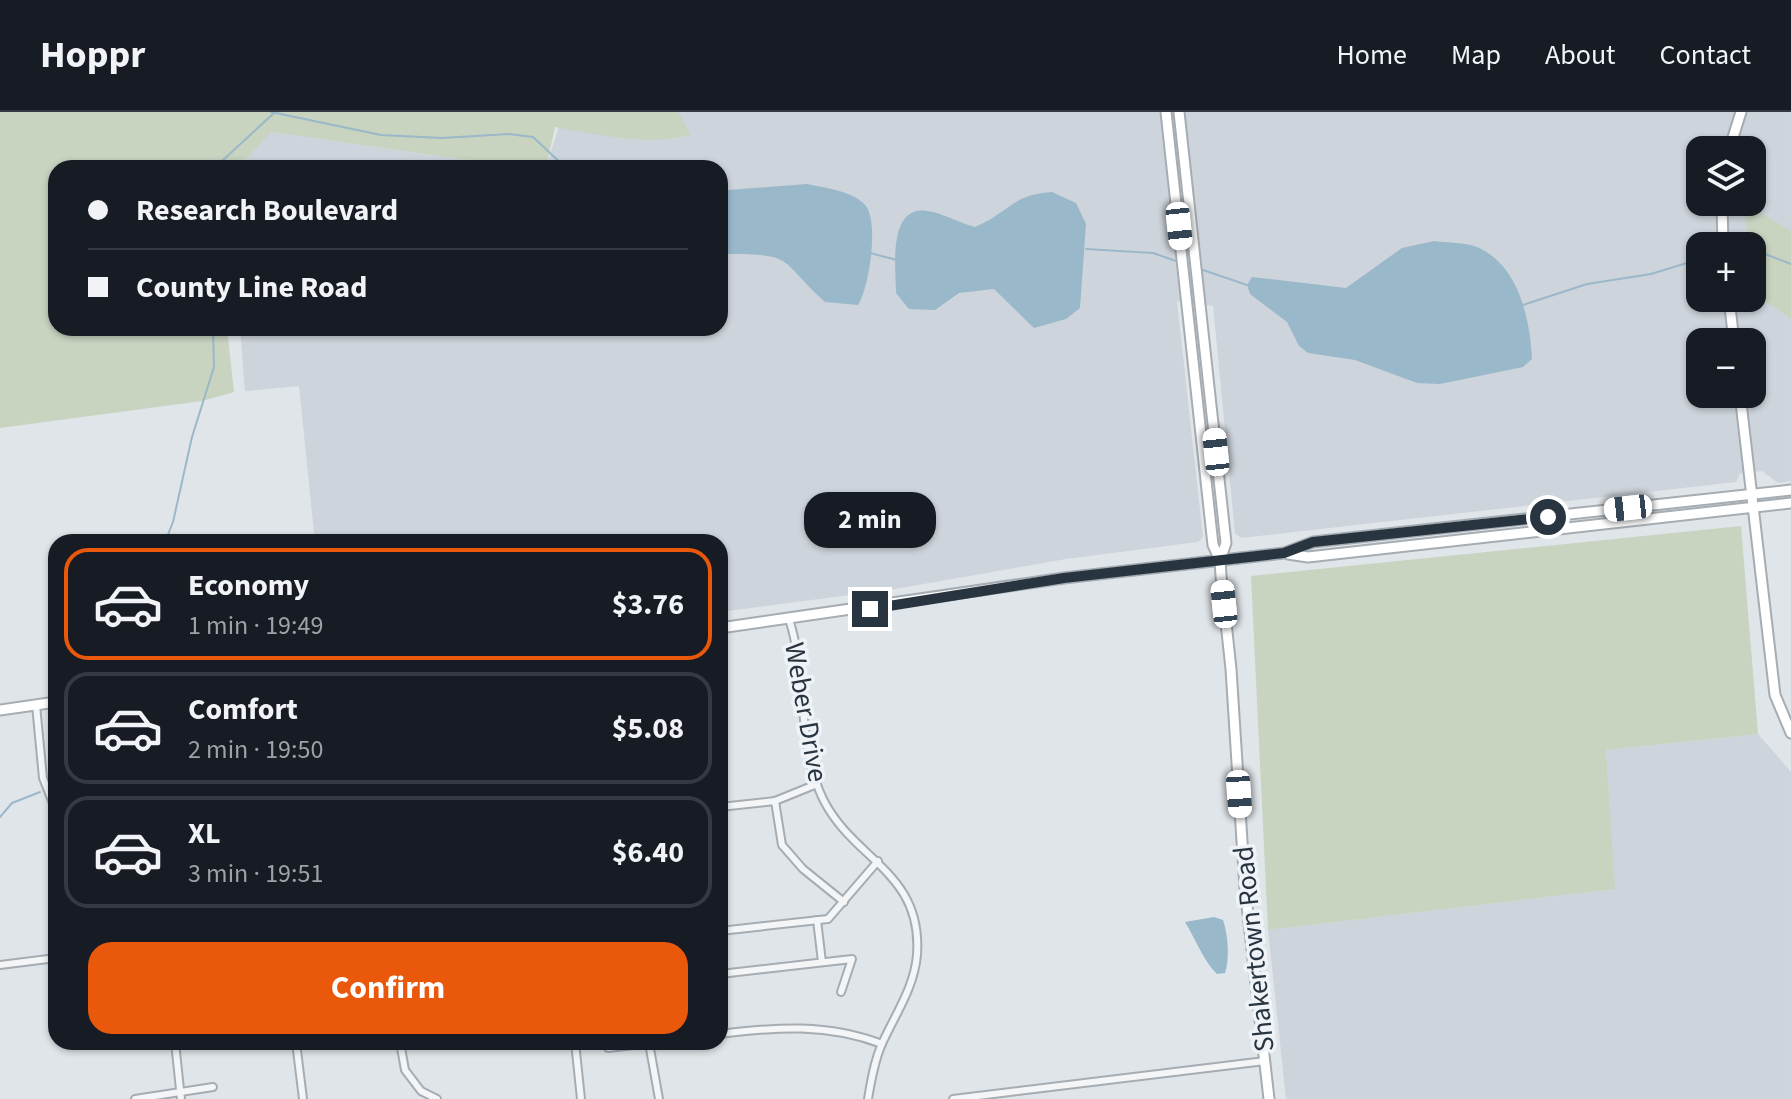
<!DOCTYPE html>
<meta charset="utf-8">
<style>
body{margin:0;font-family:"Source Sans 3",sans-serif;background:#242831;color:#f1f3f6;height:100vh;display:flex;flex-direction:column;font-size:30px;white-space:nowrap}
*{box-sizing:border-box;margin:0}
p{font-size:26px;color:#9ea1a6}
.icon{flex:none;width:44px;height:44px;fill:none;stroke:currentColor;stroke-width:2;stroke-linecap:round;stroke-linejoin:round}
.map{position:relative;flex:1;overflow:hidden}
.side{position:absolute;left:48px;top:422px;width:680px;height:516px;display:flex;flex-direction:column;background:#171b24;border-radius:24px;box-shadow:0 2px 6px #0004}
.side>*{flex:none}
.hud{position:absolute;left:48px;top:48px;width:680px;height:176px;border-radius:24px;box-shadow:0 2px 6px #0004;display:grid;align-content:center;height:176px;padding:0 40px;background:#171b24}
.tools{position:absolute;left:1686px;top:24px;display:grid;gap:16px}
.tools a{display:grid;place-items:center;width:80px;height:80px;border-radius:16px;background:#171b24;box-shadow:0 2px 6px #0004;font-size:40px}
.end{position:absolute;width:36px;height:36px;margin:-18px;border:10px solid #283541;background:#fff;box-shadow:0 0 0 4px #fff}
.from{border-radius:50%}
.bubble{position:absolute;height:56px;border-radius:24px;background:#171b24;box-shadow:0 2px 6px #0004;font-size:26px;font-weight:700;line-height:56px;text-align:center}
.car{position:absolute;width:24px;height:48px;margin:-24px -12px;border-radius:10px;box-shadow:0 0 6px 2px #0007;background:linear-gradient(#fff 24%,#345 0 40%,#fff 0 76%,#345 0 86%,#fff 0)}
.hud b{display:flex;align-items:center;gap:28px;height:76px;font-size:30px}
.hud b+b{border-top:2px solid #363941}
.hud i{width:20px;height:20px;background:#f1f3f6}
ul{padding:14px 0 0;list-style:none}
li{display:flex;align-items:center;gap:24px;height:112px;margin:0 16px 12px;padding:0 24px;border:4px solid #363941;border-radius:24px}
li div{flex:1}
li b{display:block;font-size:30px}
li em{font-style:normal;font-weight:700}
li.on{border-color:#ea580c}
li>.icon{width:72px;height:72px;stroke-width:1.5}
.cta{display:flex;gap:16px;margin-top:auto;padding:16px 40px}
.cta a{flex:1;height:92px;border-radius:24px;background:#ea580c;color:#fff;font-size:32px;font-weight:700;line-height:92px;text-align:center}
header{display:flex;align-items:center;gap:48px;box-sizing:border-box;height:112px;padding:0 40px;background:#171b24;border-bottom:2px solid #363941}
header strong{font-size:38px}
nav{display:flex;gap:44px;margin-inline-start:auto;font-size:28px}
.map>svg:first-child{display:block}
.built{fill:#ced4db;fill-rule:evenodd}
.green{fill:#c8d3c0}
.water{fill:#99b8ca}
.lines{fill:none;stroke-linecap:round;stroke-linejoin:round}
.stream{stroke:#99b8ca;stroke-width:2}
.street-casing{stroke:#a5adb3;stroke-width:10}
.secondary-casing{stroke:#a5adb3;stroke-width:13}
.street{stroke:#f3f5f7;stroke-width:6}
.secondary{stroke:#fff;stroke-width:9}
.route{stroke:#283541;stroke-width:10}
.labels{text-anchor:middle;stroke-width:7;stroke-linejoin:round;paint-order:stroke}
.street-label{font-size:28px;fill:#283541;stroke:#eff3f7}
</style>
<header>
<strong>Hoppr</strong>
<nav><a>Home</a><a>Map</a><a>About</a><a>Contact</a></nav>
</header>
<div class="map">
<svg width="1791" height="987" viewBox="0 0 1791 987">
<rect width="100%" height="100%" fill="#e0e5e9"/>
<!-- built -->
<g class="built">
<path d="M563 0H1791V369L1778 371 1762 359 1740 361 1736 370 1241 426 1235 421 1213 194 1177 189 1203 425 1198 430 1066 447 895 477 720 500V430H315L299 274 245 279 240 216H720V56H546ZM1700 38H1752V90H1700ZM1700 134H1752V186H1700ZM1700 230H1752V282H1700Z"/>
<path d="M270 20 523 56H238Z"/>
<path d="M1758 622 1791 660V987H1286L1268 818 1614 777 1606 638Z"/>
</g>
<!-- green -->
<g class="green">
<path d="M0 0H678L691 23C645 34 602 23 555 15L546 56H523L271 20 238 56H56V216H227L234 280 202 289 0 316Z"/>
<path d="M1743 90 1791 119V207L1754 181 1752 134H1749Z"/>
<path d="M1741 414 1758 622 1606 638 1615 777 1268 818 1251 464Z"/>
</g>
<!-- water -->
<g class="water">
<path d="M807 72C825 76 854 79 866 94 879 112 869 176 858 193L825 190C778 147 796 142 726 142L720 132V75L728 78Z"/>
<path d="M1052 80 1076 91 1086 112 1080 196 1066 207 1034 216 994 177 959 181 935 198 909 197 896 181C896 158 887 93 927 99 943 101 959 111 975 115 1008 101 1013 82 1052 80Z"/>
<path d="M1434 129C1447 131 1465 130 1477 135 1519 153 1530 207 1532 247L1523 255 1440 272 1417 271 1355 248 1308 241 1299 234 1287 210 1250 182 1247 173 1252 165 1346 176 1402 136Z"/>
<path d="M1214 805 1223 808C1228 822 1230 847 1225 861L1217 862C1204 850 1195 826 1185 810Z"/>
</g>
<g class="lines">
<!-- stream -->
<g class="stream">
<path d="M271 0 381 23 442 26 509 22 533 25 566 56"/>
<path d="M220 56 222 49 274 1"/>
<path d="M1086 137 1153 141 1179 150"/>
<path d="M1752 137 1791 152"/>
<path d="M870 141 897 148"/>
<path d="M1200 157 1247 173"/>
<path d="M1523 193 1587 172 1651 162 1700 147"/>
<path d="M165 430 173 410 192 325 214 255 213 216"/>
<path d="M53 677 56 676"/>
<path d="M0 705 12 691 40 680"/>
</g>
<!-- street casing -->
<g class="street-casing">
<g id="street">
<path d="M789 507C808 565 796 631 823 687 853 748 923 760 917 843 914 877 894 904 881 934 874 951 871 969 868 987"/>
<path d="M36 593 43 666 56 699"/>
<path d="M775 689 782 733 803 757 844 790"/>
<path d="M720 695 775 689 817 672"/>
<path d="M817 808 822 850"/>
<path d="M720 819 828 807 878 749"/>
<path d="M0 853 56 846"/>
<path d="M720 862 852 847 841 880"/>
<path d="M720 922C777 915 827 911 882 932"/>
<path d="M175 930 181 987"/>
<path d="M296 930 303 987"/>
<path d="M400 930 405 958 421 979 437 987"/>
<path d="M575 930 581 987"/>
<path d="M649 931 659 987"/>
<path d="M608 936 660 930"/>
<path d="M135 987 213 975"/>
<path d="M953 987 1265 949"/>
</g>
</g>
<!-- secondary casing -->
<g class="secondary-casing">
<g id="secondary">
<path d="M1166 0 1213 433 1220 448"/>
<path d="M1179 0 1226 431 1220 448 1221 464 1231 557 1245 776 1269 987"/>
<path d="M1729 38 1741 0"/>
<path d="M1722 90 1723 134"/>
<path d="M1729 186 1734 230"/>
<path d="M1740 282 1775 583 1791 621"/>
<path d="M1288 442 1308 445 1791 391"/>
<path d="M720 516 1064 466 1284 441 1313 430 1791 378"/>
<path d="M0 598 56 590"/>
</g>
</g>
<!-- street -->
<use href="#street" class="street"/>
<!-- secondary -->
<use href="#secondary" class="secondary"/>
</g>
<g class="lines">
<!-- route -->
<path class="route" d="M870 497 1064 466 1284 441 1313 430 1548 405"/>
</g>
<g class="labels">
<!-- street labels -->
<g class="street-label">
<text transform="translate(807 600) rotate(80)" y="10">Weber Drive</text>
<text transform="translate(1253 837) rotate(-96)" y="10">Shakertown Road</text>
</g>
</g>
</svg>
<div class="tools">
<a><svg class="icon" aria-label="layers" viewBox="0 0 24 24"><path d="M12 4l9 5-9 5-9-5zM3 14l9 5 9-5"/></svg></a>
<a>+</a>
<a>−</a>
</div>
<i class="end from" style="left:1548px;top:405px"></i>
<i class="end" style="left:870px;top:497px"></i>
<div class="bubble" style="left:804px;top:380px;width:132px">2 min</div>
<i class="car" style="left:1179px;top:114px;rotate:174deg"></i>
<i class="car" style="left:1216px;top:340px;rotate:354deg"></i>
<i class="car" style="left:1628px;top:396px;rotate:264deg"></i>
<i class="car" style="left:1224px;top:492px;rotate:354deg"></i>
<i class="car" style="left:1239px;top:682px;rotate:176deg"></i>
<div class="hud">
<b><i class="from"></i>Research Boulevard</b>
<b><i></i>County Line Road</b>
</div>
<section class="side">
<ul>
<li class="on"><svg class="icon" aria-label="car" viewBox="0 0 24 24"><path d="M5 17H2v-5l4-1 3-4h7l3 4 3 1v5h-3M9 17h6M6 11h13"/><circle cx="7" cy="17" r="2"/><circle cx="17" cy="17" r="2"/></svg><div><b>Economy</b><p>1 min · 19:49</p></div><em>$3.76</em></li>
<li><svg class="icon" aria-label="car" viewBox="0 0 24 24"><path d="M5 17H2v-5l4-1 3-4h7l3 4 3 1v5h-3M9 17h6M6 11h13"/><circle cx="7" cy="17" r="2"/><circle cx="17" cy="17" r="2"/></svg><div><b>Comfort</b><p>2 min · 19:50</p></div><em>$5.08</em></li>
<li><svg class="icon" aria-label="car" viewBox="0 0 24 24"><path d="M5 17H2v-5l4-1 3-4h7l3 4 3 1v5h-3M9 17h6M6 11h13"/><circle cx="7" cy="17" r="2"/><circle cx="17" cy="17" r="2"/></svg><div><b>XL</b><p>3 min · 19:51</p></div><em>$6.40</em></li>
</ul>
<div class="cta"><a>Confirm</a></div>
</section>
</div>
